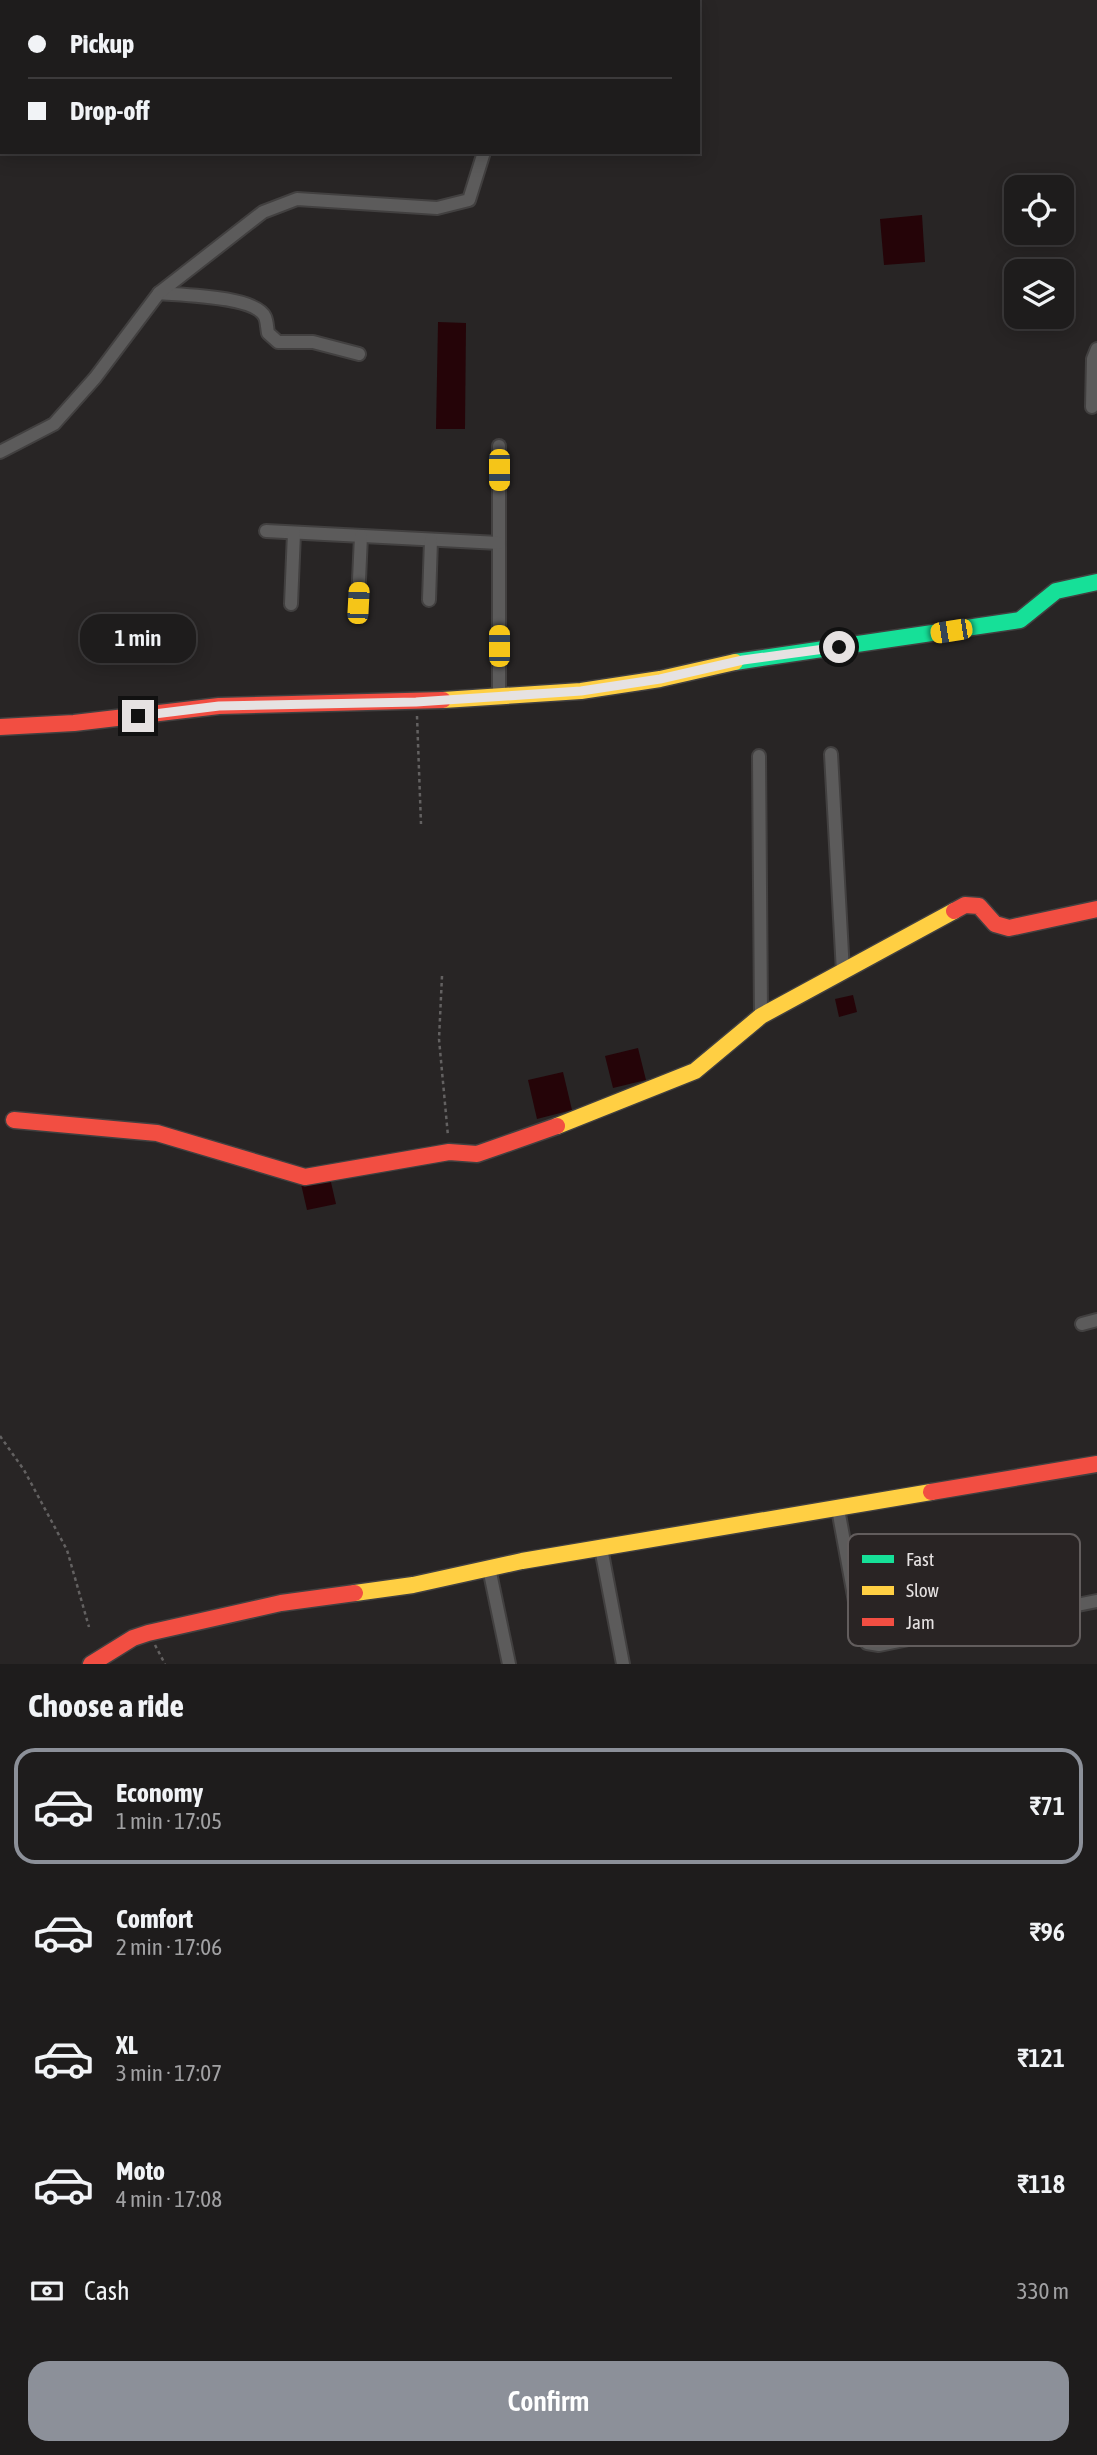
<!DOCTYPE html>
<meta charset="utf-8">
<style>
body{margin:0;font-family:"Asap Condensed",sans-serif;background:#2b2929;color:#f1f3f6;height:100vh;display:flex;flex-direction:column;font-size:26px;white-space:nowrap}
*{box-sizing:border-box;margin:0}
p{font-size:23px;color:#a1a1a3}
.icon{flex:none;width:38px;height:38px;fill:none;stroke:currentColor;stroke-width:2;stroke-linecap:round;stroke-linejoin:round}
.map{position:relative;height:1664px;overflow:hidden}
.sheet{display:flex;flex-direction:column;background:#1e1c1c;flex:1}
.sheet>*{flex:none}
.guide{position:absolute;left:0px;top:0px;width:700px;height:154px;box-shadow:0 4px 18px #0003,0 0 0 2px #3c3a3b;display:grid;align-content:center;height:154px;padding:0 28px;background:#1e1c1c}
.tools{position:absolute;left:1004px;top:175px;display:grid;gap:14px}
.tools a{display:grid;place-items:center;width:70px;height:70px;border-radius:14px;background:#1e1c1c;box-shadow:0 4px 18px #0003,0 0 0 2px #3c3a3b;font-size:35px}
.end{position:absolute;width:32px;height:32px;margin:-16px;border:9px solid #e6e2e2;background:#111;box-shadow:0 0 0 4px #111}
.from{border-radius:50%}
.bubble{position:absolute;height:49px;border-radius:21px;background:#1e1c1c;box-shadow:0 4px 18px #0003,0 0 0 2px #3c3a3b;font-size:23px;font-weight:600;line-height:49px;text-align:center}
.car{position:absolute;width:21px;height:42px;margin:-21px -10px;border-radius:9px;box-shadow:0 0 5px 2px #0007;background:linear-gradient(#f5c518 24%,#345 0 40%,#f5c518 0 76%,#345 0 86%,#f5c518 0)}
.guide b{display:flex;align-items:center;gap:24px;height:66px;font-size:26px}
.guide b+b{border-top:2px solid #3c3a3b}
.guide i{width:18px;height:18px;background:#f1f3f6}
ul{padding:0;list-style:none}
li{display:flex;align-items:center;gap:21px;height:116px;margin:0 14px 10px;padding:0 14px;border:4px solid transparent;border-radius:21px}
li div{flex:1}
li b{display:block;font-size:26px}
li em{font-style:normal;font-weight:600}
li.active{border-color:#8c9099}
li>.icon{width:63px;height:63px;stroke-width:1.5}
h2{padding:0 28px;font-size:32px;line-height:84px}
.pay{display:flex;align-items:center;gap:18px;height:77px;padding:0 28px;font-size:26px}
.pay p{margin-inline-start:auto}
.action{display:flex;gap:14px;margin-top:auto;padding:14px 28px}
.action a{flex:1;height:80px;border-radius:21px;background:#8c9099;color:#fff;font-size:28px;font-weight:600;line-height:80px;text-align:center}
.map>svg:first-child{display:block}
.water{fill:#250408}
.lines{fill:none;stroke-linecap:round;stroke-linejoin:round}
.street-casing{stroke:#424040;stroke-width:16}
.fast-casing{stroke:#424040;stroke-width:19}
.slow-casing{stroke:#424040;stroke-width:19}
.jam-casing{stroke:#424040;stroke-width:19}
.path{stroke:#636161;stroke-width:2.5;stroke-dasharray:3.5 3.5;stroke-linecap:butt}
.street{stroke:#5c5b5b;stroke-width:12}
.fast{stroke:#16e098;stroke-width:16}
.slow{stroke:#ffcf43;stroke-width:16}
.jam{stroke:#f24e42;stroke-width:16}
.route{stroke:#e6e2e2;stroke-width:9}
.key{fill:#292424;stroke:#625d5d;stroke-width:2}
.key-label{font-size:19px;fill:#e6e2e2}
</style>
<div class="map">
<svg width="1097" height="1664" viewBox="0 0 1097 1664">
<rect width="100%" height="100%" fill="#282525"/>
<!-- water -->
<g class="water">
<path d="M922 215 925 262 884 265 880 219Z"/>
<path d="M438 322 466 323 465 429H436Z"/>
<path d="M853 995 857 1012 839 1017 835 999Z"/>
<path d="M638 1048 646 1080 613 1088 605 1056Z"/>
<path d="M563 1072 572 1110 537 1119 528 1080Z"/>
<path d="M330 1178 336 1204 307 1210 301 1184Z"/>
</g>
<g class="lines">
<!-- street casing -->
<g class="street-casing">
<g id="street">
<path d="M485 2V0"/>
<path d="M159 293C181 295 256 296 265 317 267 321 267 328 268 333L278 342H313L359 354"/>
<path d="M1092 407 1093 359 1097 349"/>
<path d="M499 446V697"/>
<path d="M0 452 54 424 95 378 159 293 263 212 297 199 437 208 469 200 484 152"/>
<path d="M266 531 499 543"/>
<path d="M429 600 431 540"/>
<path d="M358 602 361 536"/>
<path d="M291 604 294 533"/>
<path d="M831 754 843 972"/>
<path d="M759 756 761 1016"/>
<path d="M1082 1324 1097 1320"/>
<path d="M838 1509 861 1634 867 1643 879 1645 1097 1601"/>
<path d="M601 1548 623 1664"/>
<path d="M489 1568 509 1664"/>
</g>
</g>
<!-- fast casing -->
<g class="fast-casing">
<path id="fast" d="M735 662 1020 620 1056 591 1097 582"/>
</g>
<!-- slow casing -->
<g class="slow-casing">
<g id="slow">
<path d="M443 700 581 691 660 679 735 662"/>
<path d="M557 1126 695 1071 761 1016 954 911"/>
<path d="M355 1593 413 1585 522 1561 931 1492"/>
</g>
</g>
<!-- jam casing -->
<g class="jam-casing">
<g id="jam">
<path d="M0 727 74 723 219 706 443 700"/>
<path d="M954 911 965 905 979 906 995 924 1009 928 1097 909"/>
<path d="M14 1120 157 1133 305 1177 449 1152 477 1154 557 1126"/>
<path d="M931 1492 1097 1464"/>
<path d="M91 1664 133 1638 148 1633 281 1603 355 1593"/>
</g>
</g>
<!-- path -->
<g class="path">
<path d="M417 716 421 824"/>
<path d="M442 976 439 1039 448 1136"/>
<path d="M0 1436 24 1470 67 1550 89 1627"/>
<path d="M155 1645 165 1664"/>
</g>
<!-- street -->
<use href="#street" class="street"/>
<!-- fast -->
<use href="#fast" class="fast"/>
<!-- slow -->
<use href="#slow" class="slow"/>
<!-- jam -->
<use href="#jam" class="jam"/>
</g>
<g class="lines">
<!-- route -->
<path class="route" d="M138 716 219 706 416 702 581 691 660 679 743 660 839 647"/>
</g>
<!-- legend -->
<rect x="848" y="1534" width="232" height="112" rx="10" class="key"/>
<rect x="862" y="1555" width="32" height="8" fill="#16e098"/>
<rect x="862" y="1586" width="32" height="9" fill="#ffcf43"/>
<rect x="862" y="1618" width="32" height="8" fill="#f24e42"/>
<g class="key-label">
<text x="906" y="1566">Fast</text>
<text x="906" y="1597">Slow</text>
<text x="906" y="1629">Jam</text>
</g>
</svg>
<div class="tools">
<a><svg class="icon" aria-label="locate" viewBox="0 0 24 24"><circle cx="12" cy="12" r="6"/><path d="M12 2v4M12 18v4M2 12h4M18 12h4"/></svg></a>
<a><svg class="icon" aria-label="layers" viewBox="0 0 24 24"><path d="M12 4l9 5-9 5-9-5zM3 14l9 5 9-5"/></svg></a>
</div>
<i class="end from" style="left:839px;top:647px"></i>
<i class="end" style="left:138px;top:716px"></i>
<div class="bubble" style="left:80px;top:614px;width:116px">1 min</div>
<i class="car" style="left:499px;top:470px;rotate:180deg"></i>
<i class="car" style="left:358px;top:603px;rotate:3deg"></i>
<i class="car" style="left:951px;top:631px;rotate:261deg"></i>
<i class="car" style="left:499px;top:646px;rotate:0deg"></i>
<div class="guide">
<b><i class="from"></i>Pickup</b>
<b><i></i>Drop-off</b>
</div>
</div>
<section class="sheet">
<h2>Choose a ride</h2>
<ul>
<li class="active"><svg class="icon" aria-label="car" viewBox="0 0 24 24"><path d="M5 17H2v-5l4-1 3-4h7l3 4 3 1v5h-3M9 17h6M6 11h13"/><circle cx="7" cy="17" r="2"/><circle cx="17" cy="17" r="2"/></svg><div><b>Economy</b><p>1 min · 17:05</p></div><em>₹71</em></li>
<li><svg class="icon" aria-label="car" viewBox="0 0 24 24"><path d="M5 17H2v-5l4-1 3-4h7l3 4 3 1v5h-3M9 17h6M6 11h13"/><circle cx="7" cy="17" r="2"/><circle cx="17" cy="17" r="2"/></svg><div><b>Comfort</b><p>2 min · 17:06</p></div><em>₹96</em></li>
<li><svg class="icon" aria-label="car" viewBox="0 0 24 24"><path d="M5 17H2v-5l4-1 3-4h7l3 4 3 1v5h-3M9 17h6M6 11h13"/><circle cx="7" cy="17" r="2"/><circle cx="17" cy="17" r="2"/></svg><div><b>XL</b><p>3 min · 17:07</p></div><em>₹121</em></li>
<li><svg class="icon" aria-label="car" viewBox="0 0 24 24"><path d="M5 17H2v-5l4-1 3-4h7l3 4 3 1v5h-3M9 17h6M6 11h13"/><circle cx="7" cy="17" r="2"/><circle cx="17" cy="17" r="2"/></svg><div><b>Moto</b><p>4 min · 17:08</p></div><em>₹118</em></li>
</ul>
<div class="pay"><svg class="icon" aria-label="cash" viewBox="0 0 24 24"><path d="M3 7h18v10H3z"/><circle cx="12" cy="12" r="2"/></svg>Cash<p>330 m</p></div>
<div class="action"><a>Confirm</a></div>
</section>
